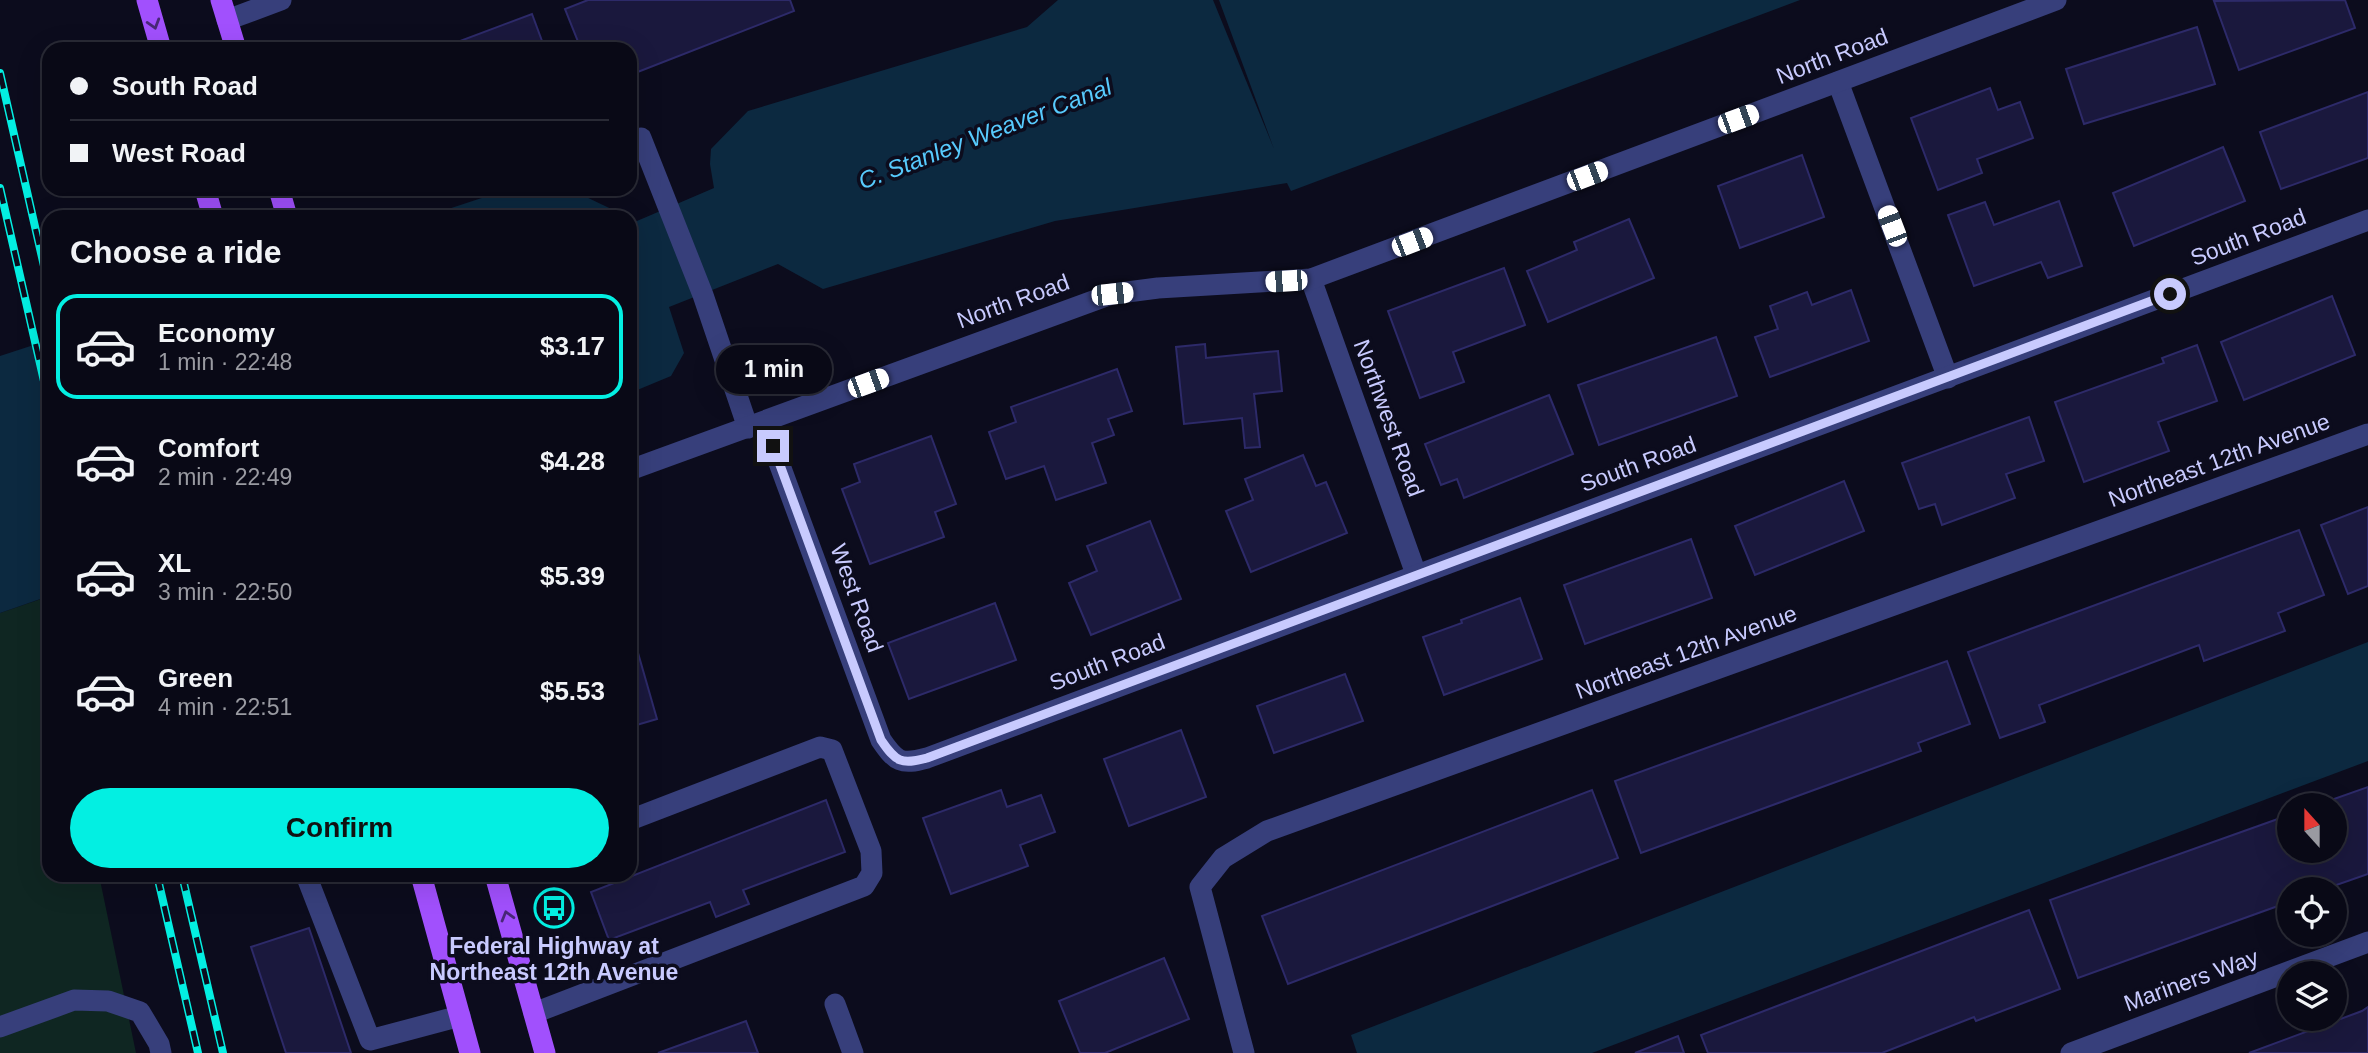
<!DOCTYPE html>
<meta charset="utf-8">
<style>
body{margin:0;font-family:Helvetica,sans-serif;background:#171723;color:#f1f3f6;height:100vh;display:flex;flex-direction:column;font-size:26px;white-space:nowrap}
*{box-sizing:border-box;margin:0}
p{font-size:23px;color:#999aa1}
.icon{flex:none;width:38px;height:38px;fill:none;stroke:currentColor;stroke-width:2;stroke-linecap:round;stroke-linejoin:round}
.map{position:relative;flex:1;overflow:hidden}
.side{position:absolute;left:42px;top:210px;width:595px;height:672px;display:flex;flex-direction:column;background:#090916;border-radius:21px;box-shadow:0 7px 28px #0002,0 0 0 2px #292a35}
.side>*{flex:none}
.banner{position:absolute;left:42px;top:42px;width:595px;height:154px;border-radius:21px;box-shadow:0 7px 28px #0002,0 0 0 2px #292a35;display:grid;align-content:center;height:154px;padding:0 28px;background:#090916}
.needle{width:46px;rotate:339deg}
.fabs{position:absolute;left:2277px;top:793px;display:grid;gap:14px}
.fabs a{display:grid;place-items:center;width:70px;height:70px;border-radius:50%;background:#090916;box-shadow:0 7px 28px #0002,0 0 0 2px #292a35;font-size:35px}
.end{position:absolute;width:32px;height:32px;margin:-16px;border:9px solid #c8cafe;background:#111;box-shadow:0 0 0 4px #111}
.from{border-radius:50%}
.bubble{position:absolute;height:49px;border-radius:24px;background:#090916;box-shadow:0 7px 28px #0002,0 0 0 2px #292a35;font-size:23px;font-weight:700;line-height:49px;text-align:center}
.car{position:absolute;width:21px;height:42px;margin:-21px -10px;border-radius:9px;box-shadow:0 0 5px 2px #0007;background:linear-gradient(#fff 24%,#345 0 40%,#fff 0 76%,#345 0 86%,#fff 0)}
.banner b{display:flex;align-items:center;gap:24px;height:66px;font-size:26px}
.banner b+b{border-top:2px solid #292a35}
.banner i{width:18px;height:18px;background:#f1f3f6}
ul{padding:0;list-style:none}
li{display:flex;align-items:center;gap:21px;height:105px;margin:0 14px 10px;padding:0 14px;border:4px solid transparent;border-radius:21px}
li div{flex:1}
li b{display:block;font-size:26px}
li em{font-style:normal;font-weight:700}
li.current{border-color:#03efe2}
li>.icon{width:63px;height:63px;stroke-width:1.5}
h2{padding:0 28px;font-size:32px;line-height:84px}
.action{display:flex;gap:14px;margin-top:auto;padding:14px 28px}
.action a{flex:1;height:80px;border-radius:42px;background:#03efe2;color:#111;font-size:28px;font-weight:700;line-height:80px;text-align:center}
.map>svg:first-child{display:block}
.green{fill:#0f2622}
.water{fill:#0c2940}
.building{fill:#1a183d;stroke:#2d2a69;stroke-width:2}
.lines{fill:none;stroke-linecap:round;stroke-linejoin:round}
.minor{stroke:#373f7b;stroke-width:21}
.major{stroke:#a150fd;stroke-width:21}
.rail-casing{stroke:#03efe2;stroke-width:8}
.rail{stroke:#0c0c1d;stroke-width:5;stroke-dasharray:16;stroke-linecap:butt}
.oneway{stroke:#482777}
.route{stroke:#c8cafe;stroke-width:9}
.labels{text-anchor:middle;stroke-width:7;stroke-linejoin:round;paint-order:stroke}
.street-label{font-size:23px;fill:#c8cafe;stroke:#0c0c1d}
.poi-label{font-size:23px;font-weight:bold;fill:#c8cafe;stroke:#0c0c1d}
.water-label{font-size:24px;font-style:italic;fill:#57cafd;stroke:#0c0c1d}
</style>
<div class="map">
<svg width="2368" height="1053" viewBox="0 0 2368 1053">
<rect width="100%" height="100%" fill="#0c0c1d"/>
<!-- green -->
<path class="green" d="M41 599 49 638V875H99L136 1053H0V613Z"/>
<!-- water -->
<g class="water">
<path d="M1058 0H1213L1274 149 1219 0H1800L1291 191 1287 183 1055 221 823 289 778 264 669 307 684 353 671 376 630 393V218L637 221 714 188 710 164 711 149 748 111 1027 27Z"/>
<path d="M509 189H578L582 195 628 217H424Z"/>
<path d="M49 340V596L0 613V356Z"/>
<path d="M2368 642V761L1592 1053H1357L1351 1035Z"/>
</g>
<!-- building -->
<g class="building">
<path d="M588 0H790L794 11 630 75V49H581L565 9Z"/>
<path d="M2345 0 2355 28 2239 70 2214 1Z"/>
<path d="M532 14 545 49H452L454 48 452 44Z"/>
<path d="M2197 27 2215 84 2084 124 2066 69Z"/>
<path d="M1990 88 1998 110 2020 102 2033 138 1977 159 1982 173 1938 190 1911 118Z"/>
<path d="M2368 92V158L2281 189 2260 132Z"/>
<path d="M2223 147 2245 201 2134 246 2113 193Z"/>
<path d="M1802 155 1824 217 1740 248 1718 186Z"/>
<path d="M2059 201 2082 266 2048 278 2041 262 1974 286 1948 215 1985 202 1994 225Z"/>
<path d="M1629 219 1654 278 1548 322 1527 271 1577 250 1574 242Z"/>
<path d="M1504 268 1525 325 1453 352 1464 382 1420 398 1388 311Z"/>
<path d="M1851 290 1869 341 1770 377 1755 337 1778 329 1770 306 1807 292 1812 305Z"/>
<path d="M2332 296 2355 355 2244 400 2221 342Z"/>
<path d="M1716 337 1737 396 1599 445 1578 385Z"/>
<path d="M1205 344 1206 358 1278 351 1282 391 1254 394 1260 447 1245 448 1242 418 1184 424 1176 347Z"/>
<path d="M2197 345 2217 401 2158 422 2169 451 2084 482 2055 402 2164 363 2162 358Z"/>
<path d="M1117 369 1132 411 1108 419 1114 435 1092 443 1106 483 1056 500 1044 466 1006 479 989 432 1016 422 1011 407Z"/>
<path d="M1549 395 1573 454 1464 498 1457 479 1441 485 1425 444Z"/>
<path d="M2029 417 2044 461 2006 474 2015 498 1942 525 1935 504 1919 509 1902 463Z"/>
<path d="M931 436 956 504 935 512 944 537 870 564 842 489 860 482 854 464Z"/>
<path d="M1303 455 1316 486 1326 482 1347 533 1251 572 1226 511 1253 500 1245 479Z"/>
<path d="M1844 481 1864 531 1755 575 1735 526Z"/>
<path d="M2368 507V586L2348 594 2321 525Z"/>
<path d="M1150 521 1181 599 1091 635 1069 583 1097 571 1087 546Z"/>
<path d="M2299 530 2324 595 2278 613 2285 631 2204 661 2199 645 2039 705 2045 722 2000 738 1968 652Z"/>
<path d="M1691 539 1712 598 1585 644 1564 585Z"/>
<path d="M1520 598 1542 659 1444 695 1423 637 1462 623 1461 620Z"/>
<path d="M995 603 1016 660 909 699 888 643Z"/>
<path d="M630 625 657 719 630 727Z"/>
<path d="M1947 661 1970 724 1918 743 1921 751 1641 853 1615 781Z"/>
<path d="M1345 674 1363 721 1274 753 1257 706Z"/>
<path d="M1181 730 1206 797 1129 826 1104 759Z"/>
<path d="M2368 787V874L2325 889H2289V902L2078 978 2050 900 2289 815V850H2334V805H2317Z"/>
<path d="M1001 790 1007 807 1041 795 1055 832 1020 845 1028 866 951 894 923 818Z"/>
<path d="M1592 790 1618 858 1288 984 1262 916Z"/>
<path d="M826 800 845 852 743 890 749 904 716 917 710 902 609 940 591 892Z"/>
<path d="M2029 910 2060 989 1976 1021 1974 1017 1882 1053H1708L1701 1035Z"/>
<path d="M309 928 351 1053H286L251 947Z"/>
<path d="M1164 958 1189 1019 1105 1053H1080L1059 1001Z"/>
<path d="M2368 1007V1053H2249L2362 1011Z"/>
<path d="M746 1021 758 1053H658Z"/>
<path d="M1678 1036 1684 1053H1635Z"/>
</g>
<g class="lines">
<!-- minor -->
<g class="minor">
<path d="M227 20 281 0"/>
<path d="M1838 82 1948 378"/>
<path d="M641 138 703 295 748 428"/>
<path d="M1311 279 1416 574"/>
<path d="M764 422 881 740C896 762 901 765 927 758L2368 220"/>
<path d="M630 470 1112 294 1158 288 1311 279 2056 0"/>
<path d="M306 875 370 1040 460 1016"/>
<path d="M835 1004 853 1053"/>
<path d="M534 1013 864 886 872 873 871 851 832 750 820 747 630 820"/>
<path d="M0 1027 74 1000 108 1001 140 1012 159 1044 161 1053"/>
<path d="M1244 1053 1200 887 1223 858 1267 831 2368 434"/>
<path d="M2071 1053 2368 942"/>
</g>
<!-- major -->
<g class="major">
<path d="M147 0 161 49"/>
<path d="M221 0 236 49"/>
<path d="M205 189 213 217"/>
<path d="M279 189 287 217"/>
<path d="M421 875 470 1053"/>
<path d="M495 875 545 1053"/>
</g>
<!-- rail casing -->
<g class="rail-casing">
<g id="rail">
<path d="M0 73 49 288"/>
<path d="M0 188 49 403"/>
<path d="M157 875 198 1053"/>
<path d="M182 875 223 1053"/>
</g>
</g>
<!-- rail -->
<use href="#rail" class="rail"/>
</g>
<!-- one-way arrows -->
<defs><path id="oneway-chevron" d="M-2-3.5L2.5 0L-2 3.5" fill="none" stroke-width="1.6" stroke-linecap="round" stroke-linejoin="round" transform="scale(1.75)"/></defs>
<g class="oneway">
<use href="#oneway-chevron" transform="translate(154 24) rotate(73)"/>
<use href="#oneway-chevron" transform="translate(507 916) rotate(-106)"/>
</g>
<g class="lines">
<!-- route -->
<path class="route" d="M773 446 881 740C896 762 901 765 927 758L2170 294"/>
</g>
<!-- icons -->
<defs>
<g id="bus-ring" transform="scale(2.0125)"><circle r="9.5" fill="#0c0c1d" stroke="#03efe2" stroke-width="1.5"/><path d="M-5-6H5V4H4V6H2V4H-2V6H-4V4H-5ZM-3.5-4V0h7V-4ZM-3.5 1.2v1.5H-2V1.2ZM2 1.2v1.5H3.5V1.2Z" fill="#03efe2"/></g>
</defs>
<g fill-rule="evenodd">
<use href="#bus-ring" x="554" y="908"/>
</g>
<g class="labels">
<!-- street labels -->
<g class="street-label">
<text transform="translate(1832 56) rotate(-21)" y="8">North Road</text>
<text transform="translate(2248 237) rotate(-21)" y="8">South Road</text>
<text transform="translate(1013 301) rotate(-20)" y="8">North Road</text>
<text transform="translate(1389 418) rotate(70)" y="8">Northwest Road</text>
<text transform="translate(2219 460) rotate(-20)" y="8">Northeast 12th Avenue</text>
<text transform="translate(1638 464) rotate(-20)" y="8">South Road</text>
<text transform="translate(857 598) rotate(70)" y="8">West Road</text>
<text transform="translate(1686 652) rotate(-20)" y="8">Northeast 12th Avenue</text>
<text transform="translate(1107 662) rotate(-21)" y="8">South Road</text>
<text transform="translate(2191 980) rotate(-20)" y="8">Mariners Way</text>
</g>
<!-- poi labels -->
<g class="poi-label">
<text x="554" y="954">Federal Highway at<tspan x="554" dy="26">Northeast 12th Avenue</tspan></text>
</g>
<!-- water labels -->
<g class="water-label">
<text transform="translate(985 134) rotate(-21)" y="8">C. Stanley Weaver Canal</text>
</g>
</g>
</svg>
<div class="fabs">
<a><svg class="needle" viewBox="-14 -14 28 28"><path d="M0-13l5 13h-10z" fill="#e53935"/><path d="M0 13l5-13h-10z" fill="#999aa1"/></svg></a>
<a><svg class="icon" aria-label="locate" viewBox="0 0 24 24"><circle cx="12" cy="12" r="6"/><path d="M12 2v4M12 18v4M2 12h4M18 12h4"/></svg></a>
<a><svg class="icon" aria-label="layers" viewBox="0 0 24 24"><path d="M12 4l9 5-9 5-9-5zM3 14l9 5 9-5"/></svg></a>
</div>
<i class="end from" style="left:2170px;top:294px"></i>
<i class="end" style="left:773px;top:446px"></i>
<div class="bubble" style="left:716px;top:345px;width:116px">1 min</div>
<i class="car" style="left:1738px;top:119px;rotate:70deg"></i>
<i class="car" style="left:1587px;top:176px;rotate:69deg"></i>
<i class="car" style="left:1892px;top:226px;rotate:339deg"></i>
<i class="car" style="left:1412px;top:242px;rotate:69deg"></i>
<i class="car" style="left:1286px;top:281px;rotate:266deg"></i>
<i class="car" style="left:1112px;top:294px;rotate:84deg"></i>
<i class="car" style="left:868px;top:383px;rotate:70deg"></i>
<div class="banner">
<b><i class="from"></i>South Road</b>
<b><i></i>West Road</b>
</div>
<section class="side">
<h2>Choose a ride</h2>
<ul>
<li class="current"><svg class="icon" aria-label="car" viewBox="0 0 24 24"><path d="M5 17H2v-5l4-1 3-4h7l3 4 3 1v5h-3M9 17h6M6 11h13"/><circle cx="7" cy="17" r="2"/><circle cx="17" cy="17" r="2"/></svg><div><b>Economy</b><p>1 min · 22:48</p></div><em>$3.17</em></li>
<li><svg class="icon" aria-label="car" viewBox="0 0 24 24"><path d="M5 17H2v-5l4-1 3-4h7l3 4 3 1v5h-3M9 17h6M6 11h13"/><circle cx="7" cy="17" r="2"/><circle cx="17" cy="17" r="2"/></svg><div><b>Comfort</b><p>2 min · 22:49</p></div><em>$4.28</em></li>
<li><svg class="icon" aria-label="car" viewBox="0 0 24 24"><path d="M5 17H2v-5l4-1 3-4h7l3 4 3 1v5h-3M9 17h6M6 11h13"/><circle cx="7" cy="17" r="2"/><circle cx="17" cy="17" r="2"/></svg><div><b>XL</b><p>3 min · 22:50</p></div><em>$5.39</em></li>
<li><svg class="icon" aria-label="car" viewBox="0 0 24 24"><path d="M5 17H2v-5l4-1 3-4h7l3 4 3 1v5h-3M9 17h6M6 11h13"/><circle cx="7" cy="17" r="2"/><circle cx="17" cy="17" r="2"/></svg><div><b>Green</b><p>4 min · 22:51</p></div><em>$5.53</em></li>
</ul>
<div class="action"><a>Confirm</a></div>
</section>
</div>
